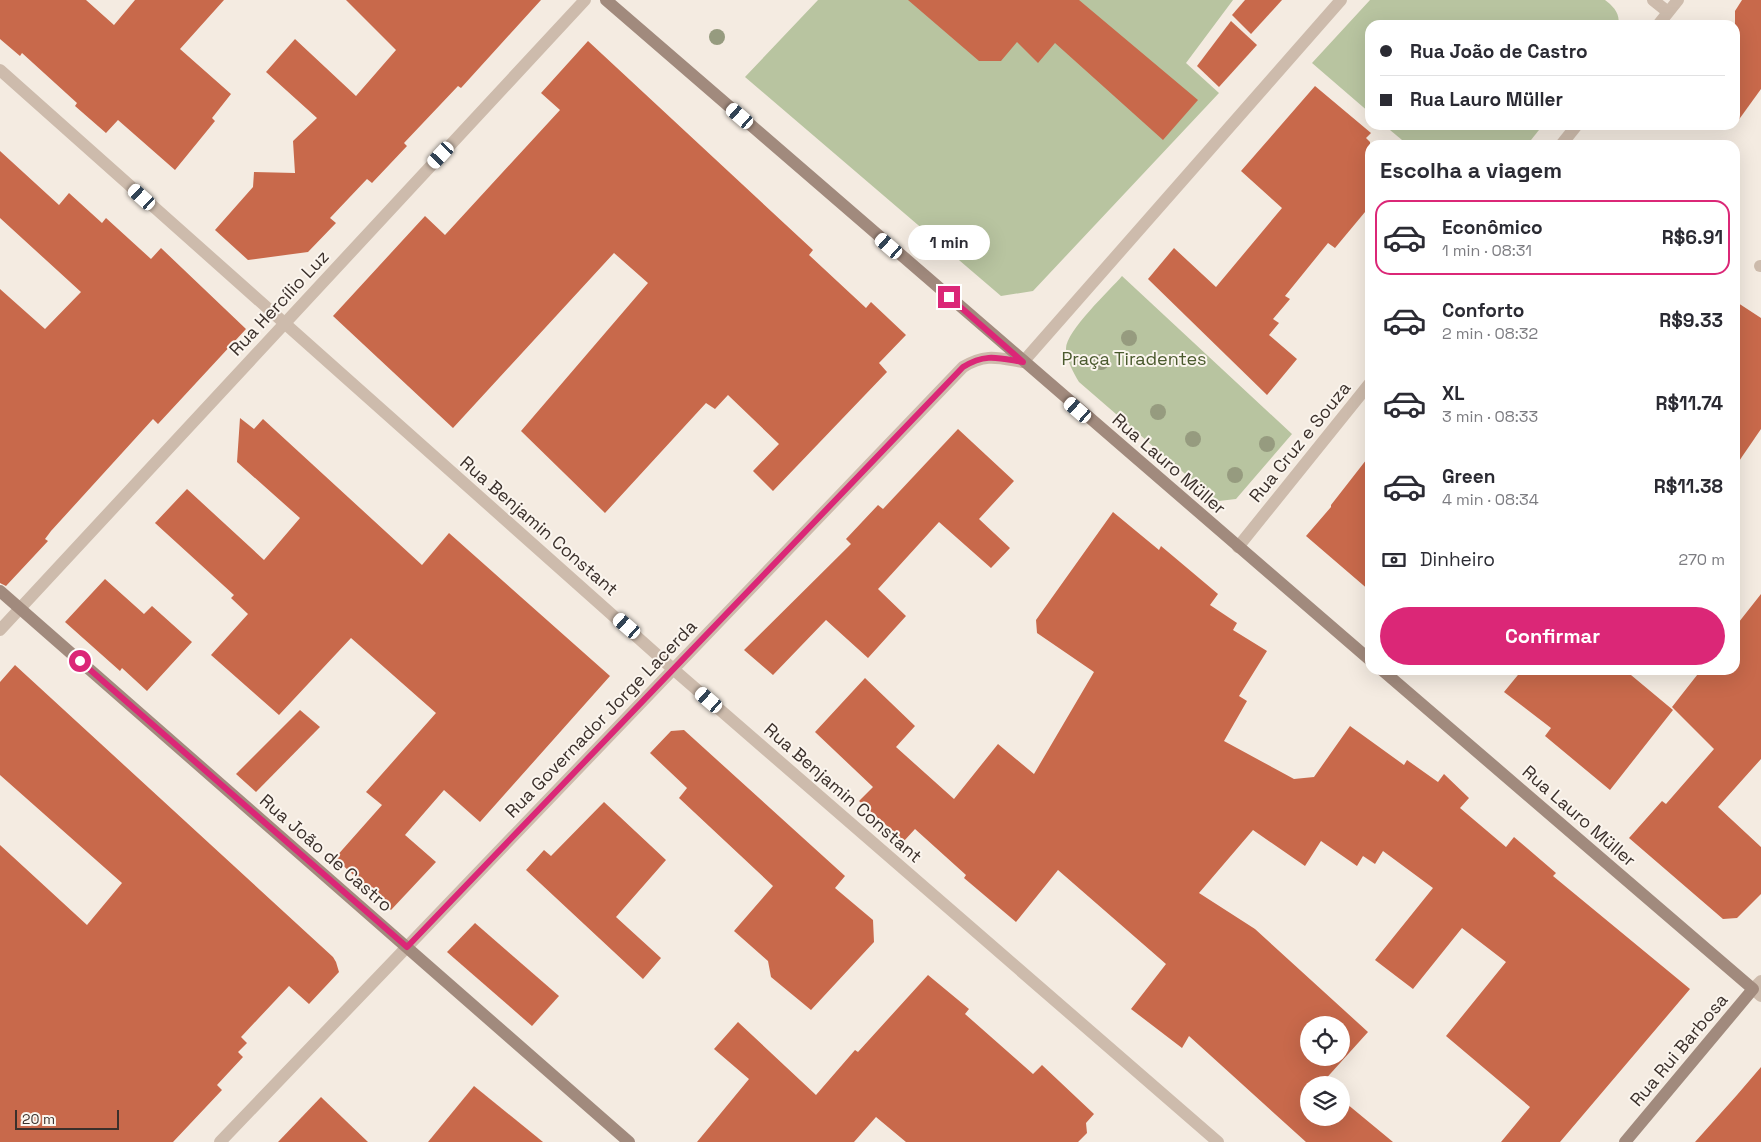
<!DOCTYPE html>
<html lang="pt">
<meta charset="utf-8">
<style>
body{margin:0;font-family:"Space Grotesk",sans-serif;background:#f7f7f7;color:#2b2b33;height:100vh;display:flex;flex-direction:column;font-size:19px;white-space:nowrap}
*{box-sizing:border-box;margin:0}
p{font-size:16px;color:#7c7c81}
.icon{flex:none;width:28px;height:28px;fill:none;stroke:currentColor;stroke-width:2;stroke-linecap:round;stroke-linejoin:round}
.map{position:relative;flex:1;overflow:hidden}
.drawer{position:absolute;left:1365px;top:140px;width:375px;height:535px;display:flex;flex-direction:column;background:#fff;border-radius:15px;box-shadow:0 5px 20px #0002}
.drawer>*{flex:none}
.top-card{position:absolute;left:1365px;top:20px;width:375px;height:110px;border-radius:15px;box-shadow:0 5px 20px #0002;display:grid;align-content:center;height:110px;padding:0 15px;background:#fff}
.tools{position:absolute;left:1300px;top:1016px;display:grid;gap:10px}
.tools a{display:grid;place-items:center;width:50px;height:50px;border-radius:50%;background:#fff;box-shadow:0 5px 20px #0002;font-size:25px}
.scale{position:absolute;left:15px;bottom:12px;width:104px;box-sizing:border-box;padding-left:5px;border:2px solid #3b302b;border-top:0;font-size:14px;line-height:18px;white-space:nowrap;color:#3b302b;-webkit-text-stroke:4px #fbf5ee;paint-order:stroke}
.end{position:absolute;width:22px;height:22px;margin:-11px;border:6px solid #db2777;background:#fff;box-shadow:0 0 0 2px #fff}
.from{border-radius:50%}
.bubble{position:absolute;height:35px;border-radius:18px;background:#fff;box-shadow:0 5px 20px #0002;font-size:16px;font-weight:800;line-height:35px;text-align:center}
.car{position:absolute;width:15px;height:30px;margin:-15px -8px;border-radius:6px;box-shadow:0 0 4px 1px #0007;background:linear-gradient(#fff 24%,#345 0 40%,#fff 0 76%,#345 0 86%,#fff 0)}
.top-card b{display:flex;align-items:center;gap:18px;height:48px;font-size:19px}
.top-card b+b{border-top:1px solid #e1e1e2}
.top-card i{width:12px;height:12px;background:#2b2b33}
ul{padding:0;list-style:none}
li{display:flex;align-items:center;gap:15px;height:75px;margin:0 10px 8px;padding:0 5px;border:2px solid transparent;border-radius:15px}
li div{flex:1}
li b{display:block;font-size:19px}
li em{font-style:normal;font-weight:800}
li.on{border-color:#db2777}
li>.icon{width:45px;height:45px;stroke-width:1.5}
h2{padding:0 15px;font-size:22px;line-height:60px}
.pay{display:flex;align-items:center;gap:12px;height:55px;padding:0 15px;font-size:19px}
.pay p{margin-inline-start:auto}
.action{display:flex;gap:10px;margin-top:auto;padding:10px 15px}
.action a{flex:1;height:58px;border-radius:30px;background:#db2777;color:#fff;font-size:20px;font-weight:800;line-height:58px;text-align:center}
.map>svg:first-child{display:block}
.green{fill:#b8c4a0}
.building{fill:#c8694b;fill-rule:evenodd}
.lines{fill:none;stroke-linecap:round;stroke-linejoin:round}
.minor{stroke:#cdbbac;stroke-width:12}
.tertiary{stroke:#cdbbac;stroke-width:12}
.secondary{stroke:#a18a7d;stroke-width:12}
.tree{fill:#969b7f}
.route{stroke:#db2777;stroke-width:6}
.labels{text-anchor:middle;stroke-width:4;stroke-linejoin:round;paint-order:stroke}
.street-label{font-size:18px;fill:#3b302b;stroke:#fbf5ee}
.park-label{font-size:18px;fill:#4a5a2e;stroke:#fbf5ee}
</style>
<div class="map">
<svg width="1761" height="1142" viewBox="0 0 1761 1142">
<rect width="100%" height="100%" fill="#f4ebe1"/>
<!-- green -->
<g class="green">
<path d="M818 0H1233L1186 63 1219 93 1033 291 1001 296 745 77Z"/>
<path d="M1370 0H1605C1613 6 1621 14 1618 25H1370V113L1312 63Z"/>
<path d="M1384 125H1543L1527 145H1408Z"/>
<path d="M1122 276 1292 434 1236 499 1219 501 1206 492 1079 382C1073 372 1067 361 1066 349 1065 332 1110 290 1122 276Z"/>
</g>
<!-- building -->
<g class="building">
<path d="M0 0H86L114 25 135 0H224L180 49 231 94 212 118 215 121 175 170 118 120 106 133 75 106 77 103 22 53 20 56 0 39Z"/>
<path d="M346 0H541L461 88 458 86 404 143 407 146 372 183 367 179 330 218 336 223 308 252 248 260 215 230 253 187 254 172 295 173 293 141 317 118 266 72 295 39 356 96 396 50Z"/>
<path d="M908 0H1079L1198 100 1163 140 1055 43 1038 63 1017 42 1001 61H979Z"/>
<path d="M1245 0H1282L1251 34 1232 15Z"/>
<path d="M1742 0H1761V89L1735 125V11Z"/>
<path d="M1231 21 1257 45 1219 87 1197 66Z"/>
<path d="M588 41 813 250 809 255 866 308 871 302 906 335 879 363 887 372 773 491 753 471 779 444 728 395 715 409 706 403 605 513 521 431 648 283 614 253 453 428 333 316 425 216 445 235 560 110 541 93Z"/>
<path d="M1315 86 1371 133 1366 138 1370 142V206L1335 248 1328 243 1285 296 1290 299 1273 319 1279 323 1269 335 1297 359 1267 395 1148 279 1174 248 1216 287 1282 208 1241 171Z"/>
<path d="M0 151 59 205 69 193 102 223 106 218 151 259 161 248 246 329 158 424 153 419 51 531 45 539 48 541 6 586 0 583V289L45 329 81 292 0 218Z"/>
<path d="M1735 301 1761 318V429L1735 467Z"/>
<path d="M240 418 254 429 263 419 422 565 449 533 610 676 480 822 444 790 405 835 436 862 391 910 335 858 382 805 366 792 436 713 351 638 279 715 211 655 248 614 231 598 234 595 155 523 187 489 264 560 300 518 237 462Z"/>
<path d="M958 429 1014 481 979 519 1010 548 991 568 939 522 878 589 906 616 868 658 826 620 773 675 744 650 851 544 846 539 878 505 883 509Z"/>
<path d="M1370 455V591L1306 536 1331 507V505Z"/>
<path d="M1113 512 1159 550 1161 546 1218 594 1210 605 1237 623 1233 630 1267 651 1239 696 1247 701 1224 741 1294 779 1314 777 1350 726 1404 765 1407 760 1438 782 1444 774 1469 798 1460 808 1506 847 1514 837 1556 873 1553 876 1690 989 1560 1142H1501L1530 1107 1446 1036 1506 962 1462 928 1413 989 1375 960 1433 888 1383 851 1375 864 1363 856 1357 866 1321 841 1305 866 1253 830 1199 893 1255 929 1368 1032 1322 1083 1324 1085H1309V1118H1341V1099L1393 1142H1306L1189 1036 1182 1048 1131 1009 1166 964 1058 870 1016 922 964 878 966 875 915 829 904 841 859 801 873 787 815 732 865 678 915 726 896 747 954 799 998 744 1034 774 1094 672 1037 633 1036 620ZM1309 1025H1341V1058H1309Z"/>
<path d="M105 579 144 614 152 606 192 642 147 691 122 668 120 671 65 622Z"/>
<path d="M1761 594V759L1718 807 1761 847V894L1737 918 1723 919 1629 838 1662 801 1666 804 1714 749 1672 707 1701 670H1735V627Z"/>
<path d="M15 665 333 957 336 962 339 972 309 1004 289 986 241 1037 247 1043 238 1052 243 1057 217 1085 222 1090 173 1142H0V845L87 925 122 883 0 775V682Z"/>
<path d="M1522 670H1625L1673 710 1610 790 1545 736 1551 728 1504 692Z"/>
<path d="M300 710 320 727 256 792 236 774Z"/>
<path d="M684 730 845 876 835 888 873 920 874 942 811 1010 771 977 768 961 734 931 773 886 679 798 687 788 650 753 671 731Z"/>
<path d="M604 802 666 860 616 917 661 958 643 979 526 870 544 850 551 856Z"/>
<path d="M475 923 559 996 532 1026 447 952Z"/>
<path d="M928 975 969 1009 965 1014 1033 1074 1042 1065 1094 1114 1086 1123 1087 1133 1078 1142H906L876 1117 854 1142H697L749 1079 714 1049 738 1022 816 1095 855 1050 858 1052Z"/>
<path d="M1761 1067V1142H1695L1737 1095Z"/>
<path d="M474 1086 543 1142H428Z"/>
<path d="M321 1097 368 1142H278Z"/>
</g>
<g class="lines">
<!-- minor -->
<g class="minor">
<path d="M1653 0 1668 12"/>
<path d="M1760 266H1761"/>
<path d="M1023 362 1341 0"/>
</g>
<!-- tertiary -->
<g class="tertiary">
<path d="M1658 25 1678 0"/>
<path d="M0 70 673 669 1218 1142"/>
<path d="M1561 145 1577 125"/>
<path d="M1238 547 1370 383"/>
<path d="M0 630 585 0"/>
<path d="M1761 981 1753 989 1761 996"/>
<path d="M220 1142 963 367C986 353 998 358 1023 362"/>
</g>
<!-- secondary -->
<g class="secondary">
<path d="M606 0 1370 660"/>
<path d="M0 591 629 1142"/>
<path d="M1382 670 1753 989 1625 1142"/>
</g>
</g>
<!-- trees -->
<g class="tree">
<circle cx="717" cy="37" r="8"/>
<circle cx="1129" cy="338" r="8"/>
<circle cx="1101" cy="362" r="8"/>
<circle cx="1158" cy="412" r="8"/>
<circle cx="1193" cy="439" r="8"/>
<circle cx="1267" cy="444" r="8"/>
<circle cx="1235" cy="475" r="8"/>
</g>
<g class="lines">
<!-- route -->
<path class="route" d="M80 661 407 947 963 367C986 353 998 358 1023 362L949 297"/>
</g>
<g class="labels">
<!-- street labels -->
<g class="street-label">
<text transform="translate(279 303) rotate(-47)" y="6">Rua Hercílio Luz</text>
<text transform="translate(1300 442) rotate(-51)" y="6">Rua Cruz e Souza</text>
<text transform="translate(1169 464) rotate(41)" y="6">Rua Lauro Müller</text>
<text transform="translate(539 526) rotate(41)" y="6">Rua Benjamin Constant</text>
<text transform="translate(601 719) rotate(-46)" y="6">Rua Governador Jorge Lacerda</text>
<text transform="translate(843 793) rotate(41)" y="6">Rua Benjamin Constant</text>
<text transform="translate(1579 816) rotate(41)" y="6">Rua Lauro Müller</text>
<text transform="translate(326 853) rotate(41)" y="6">Rua João de Castro</text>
<text transform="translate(1679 1050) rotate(-50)" y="6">Rua Rui Barbosa</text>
</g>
<!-- park labels -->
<g class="park-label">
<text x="1134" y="365">Praça Tiradentes</text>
</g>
</g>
</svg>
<div class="tools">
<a><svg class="icon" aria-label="locate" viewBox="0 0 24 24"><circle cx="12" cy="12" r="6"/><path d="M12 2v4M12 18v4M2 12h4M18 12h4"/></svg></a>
<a><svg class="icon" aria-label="layers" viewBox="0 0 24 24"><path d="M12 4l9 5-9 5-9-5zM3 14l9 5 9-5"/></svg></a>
</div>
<div class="scale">20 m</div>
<i class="end from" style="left:80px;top:661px"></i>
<i class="end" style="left:949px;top:297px"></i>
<div class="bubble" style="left:908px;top:225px;width:82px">1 min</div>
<i class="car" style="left:740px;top:116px;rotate:311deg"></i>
<i class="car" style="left:441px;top:155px;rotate:223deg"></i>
<i class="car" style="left:142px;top:197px;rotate:312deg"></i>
<i class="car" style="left:889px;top:246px;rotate:311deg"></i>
<i class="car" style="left:1078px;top:410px;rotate:311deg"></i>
<i class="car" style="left:627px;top:626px;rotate:311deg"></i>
<i class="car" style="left:709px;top:700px;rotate:311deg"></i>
<div class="top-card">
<b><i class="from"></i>Rua João de Castro</b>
<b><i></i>Rua Lauro Müller</b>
</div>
<section class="drawer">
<h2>Escolha a viagem</h2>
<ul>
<li class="on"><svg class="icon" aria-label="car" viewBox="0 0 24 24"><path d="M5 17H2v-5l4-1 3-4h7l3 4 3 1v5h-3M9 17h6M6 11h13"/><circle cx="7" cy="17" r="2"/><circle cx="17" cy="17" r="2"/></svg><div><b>Econômico</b><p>1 min · 08:31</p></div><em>R$6.91</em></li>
<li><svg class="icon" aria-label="car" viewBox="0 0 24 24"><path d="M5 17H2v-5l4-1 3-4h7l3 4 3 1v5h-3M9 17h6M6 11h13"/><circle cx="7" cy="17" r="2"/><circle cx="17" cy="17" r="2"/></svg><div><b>Conforto</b><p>2 min · 08:32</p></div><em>R$9.33</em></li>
<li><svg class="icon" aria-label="car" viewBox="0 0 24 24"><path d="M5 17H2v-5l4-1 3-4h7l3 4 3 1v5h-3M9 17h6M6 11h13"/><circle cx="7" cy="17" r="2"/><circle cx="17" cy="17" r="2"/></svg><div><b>XL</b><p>3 min · 08:33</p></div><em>R$11.74</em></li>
<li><svg class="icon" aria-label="car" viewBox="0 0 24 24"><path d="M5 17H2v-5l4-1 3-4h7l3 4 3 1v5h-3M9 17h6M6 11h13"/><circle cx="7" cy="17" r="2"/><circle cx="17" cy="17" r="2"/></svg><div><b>Green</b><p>4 min · 08:34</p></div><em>R$11.38</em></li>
</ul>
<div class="pay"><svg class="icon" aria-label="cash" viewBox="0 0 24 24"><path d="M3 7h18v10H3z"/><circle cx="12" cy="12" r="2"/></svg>Dinheiro<p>270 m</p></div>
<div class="action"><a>Confirmar</a></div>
</section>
</div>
